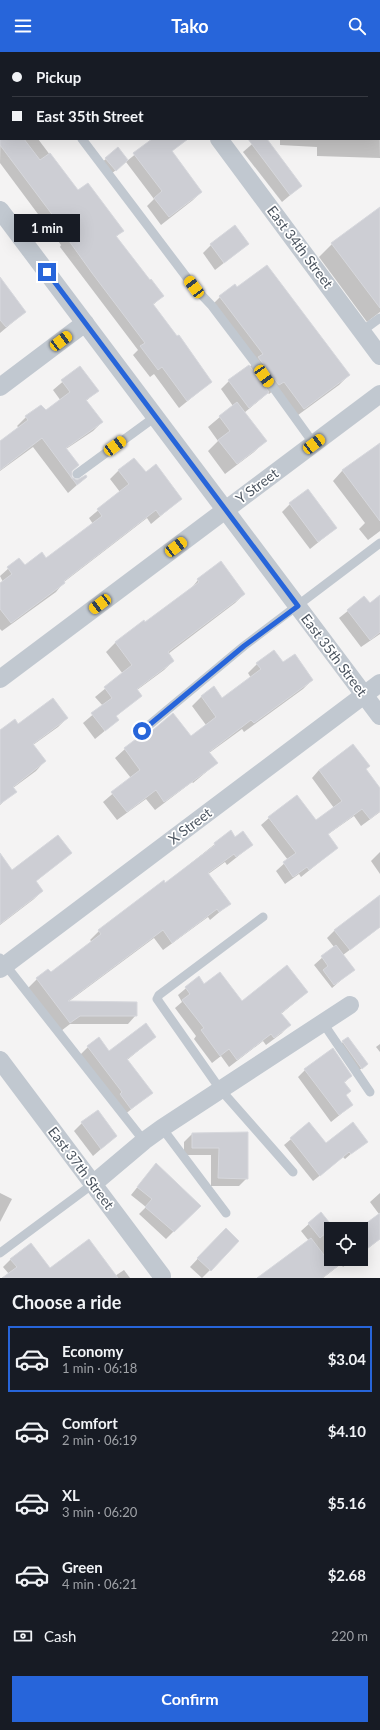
<!DOCTYPE html>
<meta charset="utf-8">
<style>
body{margin:0;font-family:Lato,sans-serif;background:#20242c;color:#f1f3f6;height:100vh;display:flex;flex-direction:column;font-size:15px;white-space:nowrap}
*{box-sizing:border-box;margin:0}
p{font-size:13px;color:#9ea1a6}
.icon{flex:none;width:22px;height:22px;fill:none;stroke:currentColor;stroke-width:2;stroke-linecap:round;stroke-linejoin:round}
.map{position:relative;height:1226px;overflow:hidden}
.panel{display:flex;flex-direction:column;background:#171b24;flex:1}
.panel>*{flex:none}
.banner{position:absolute;left:0px;top:0px;width:380px;height:88px;box-shadow:0 4px 16px #0002;display:grid;align-content:center;height:88px;padding:0 12px;background:#171b24}
.buttons{position:absolute;left:324px;top:1170px;display:grid;gap:8px}
.buttons a{display:grid;place-items:center;width:44px;height:44px;border-radius:0px;background:#171b24;box-shadow:0 4px 16px #0002;font-size:20px}
.end{position:absolute;width:18px;height:18px;margin:-9px;border:5px solid #2765da;background:#fff;box-shadow:0 0 0 2px #fff}
.from{border-radius:50%}
.bubble{position:absolute;height:28px;border-radius:0px;background:#171b24;box-shadow:0 4px 16px #0002;font-size:13px;font-weight:700;line-height:28px;text-align:center}
.car{position:absolute;width:12px;height:24px;margin:-12px -6px;border-radius:5px;box-shadow:0 0 3px 1px #0007;background:linear-gradient(#f5c518 24%,#345 0 40%,#f5c518 0 76%,#345 0 86%,#f5c518 0)}
.banner b{display:flex;align-items:center;gap:14px;height:38px;font-size:15px}
.banner b+b{border-top:1px solid #363941}
.banner i{width:10px;height:10px;background:#f1f3f6}
ul{padding:0;list-style:none}
li{display:flex;align-items:center;gap:12px;height:66px;margin:0 8px 6px;padding:0 4px;border:2px solid transparent;border-radius:0px}
li div{flex:1}
li b{display:block;font-size:15px}
li em{font-style:normal;font-weight:700}
li.selected{border-color:#2765da}
li>.icon{width:36px;height:36px;stroke-width:1.5}
h2{padding:0 12px;font-size:18px;line-height:48px}
.pay{display:flex;align-items:center;gap:10px;height:44px;padding:0 12px;font-size:15px}
.pay p{margin-inline-start:auto}
.cta{display:flex;gap:8px;margin-top:auto;padding:8px 12px}
.cta a{flex:1;height:46px;border-radius:0px;background:#2765da;color:#fff;font-size:16px;font-weight:700;line-height:46px;text-align:center}
header{display:flex;justify-content:space-between;align-items:center;height:52px;padding:0 12px;background:#2765da;color:#fff;font-size:18px;font-weight:700}
.map>svg:first-child{display:block}
.shadow{fill:#0003}
.building{fill:#cdced4;stroke:#d7d8dd}
.lines{fill:none;stroke-linecap:round;stroke-linejoin:round}
.lane{stroke:#c1c8d0;stroke-width:9}
.street{stroke:#c1c8d0;stroke-width:18}
.route{stroke:#2765da;stroke-width:5}
.labels{text-anchor:middle;stroke-width:3.5;stroke-linejoin:round;paint-order:stroke}
.street-label{font-size:14px;fill:#4b545f;stroke:#fff}
</style>
<header><svg class="icon" aria-label="menu" viewBox="0 0 24 24"><path d="M4 6h16M4 12h16M4 18h16"/></svg>Tako<svg class="icon" aria-label="search" viewBox="0 0 24 24"><circle cx="10" cy="10" r="6"/><path d="M15 15l6 6"/></svg></header>
<div class="map">
<svg width="380" height="1226" viewBox="0 0 380 1226">
<rect width="100%" height="100%" fill="#f4f3f3"/>
<!-- shadow -->
<g class="shadow">
<path d="M379 28 380 106 317 104V95L280 93V87H379Z"/>
<path d="M1 50V87H38L78 140 122 179 116 185 162 244 153 253 211 330 179 356 154 322 150 325 133 303 138 298 60 195 61 193 0 111Z"/>
<path d="M154 87H172L178 94 171 100 201 140 193 148 161 173 147 154 154 147 126 110 111 122 102 110 106 107 127 109Z"/>
<path d="M258 87H266L301 134 282 150 243 100Z"/>
<path d="M380 156V260L367 270 319 205 332 192Z"/>
<path d="M248 192 215 218 203 201 211 193Z"/>
<path d="M0 236 25 260 0 281Z"/>
<path d="M220 245 349 323 339 333 294 366 273 339 269 342 268 341 244 361 265 389 254 400 225 422 208 399 218 389 208 375 233 354 221 337 229 329 253 312 210 255Z"/>
<path d="M80 315 97 339 86 349 102 370 93 379 66 397 71 426 77 429 86 425 68 441 33 395 0 419V390L19 376 17 374 26 365 46 360 61 349 53 338Z"/>
<path d="M380 393V479L368 488 359 477 365 471 333 429 342 419Z"/>
<path d="M119 418 145 421 181 447 151 472 147 466 64 530 56 540 2 579 0 577V532L3 530 0 524 19 507 25 514 46 507 93 472 89 466 120 440 110 427Z"/>
<path d="M290 452 336 476 310 497 282 460Z"/>
<path d="M198 528 244 542 235 551 168 602 173 609 164 618 137 638 141 643 115 665 118 668 95 687 83 671 103 654 95 645 123 622 106 600 115 591 144 570 145 572 190 538Z"/>
<path d="M380 545V582L361 595 339 566 364 546 369 553Z"/>
<path d="M283 611 312 628 303 637 244 680 242 677 209 701 217 711 193 731 192 730 155 758 146 747 117 768 103 750 131 726 115 706 125 697 140 685H191L206 673 192 654 201 645 214 636 222 647 251 626 248 621 257 612Z"/>
<path d="M67 666 58 675 33 693 45 709 36 719 13 736 15 739 0 753V679L18 674Z"/>
<path d="M319 718H365L380 737V760L361 774 354 764 327 783 337 796 301 825 299 822 285 832 276 819 288 808 261 773 269 766 316 770 334 756 312 726Z"/>
<path d="M230 780 235 786 252 793 227 813 225 810 207 823 229 852 210 868 208 865 163 898 154 886 68 950 136 963 128 972H70L61 979 28 936 37 927 50 922 92 890 90 888 99 879 165 832Z"/>
<path d="M380 800V822L371 809Z"/>
<path d="M70 801 35 830 42 839 34 847 0 873V803L12 819Z"/>
<path d="M380 851V875L343 903 354 917 332 936 314 913 334 895 327 886 335 878Z"/>
<path d="M198 926 204 933 241 950 307 940 281 962 289 973 282 981 266 993 263 989 229 1015 221 1004 212 1011 194 987 196 984 175 956 182 950 178 943Z"/>
<path d="M155 985 127 1008 151 1041 123 1064 80 1003 88 995 109 1000Z"/>
<path d="M343 990 367 1012 357 1020 339 994Z"/>
<path d="M380 992V1000L376 995Z"/>
<path d="M305 1018 351 1024 344 1031 345 1043 352 1053 331 1070 298 1025Z"/>
<path d="M82 1071 116 1084 93 1104 74 1079Z"/>
<path d="M309 1072 325 1092 366 1089 345 1107 343 1105 313 1129 284 1093Z"/>
<path d="M247 1081V1126L239 1134H211V1103H184V1090L192 1082Z"/>
<path d="M156 1112 199 1154 166 1187 139 1162 146 1155 131 1143Z"/>
<path d="M0 1141 12 1147 0 1170Z"/>
<path d="M380 1141V1187L361 1202 360 1177 379 1162 370 1150Z"/>
<path d="M321 1161 334 1177H331V1207H354L343 1215 341 1212 323 1226H261L309 1189 301 1179Z"/>
<path d="M218 1185 238 1190 202 1226 190 1215Z"/>
<path d="M11 1207 50 1217 115 1224 124 1218 130 1226H5L9 1222 3 1215Z"/>
</g>
<!-- building -->
<g class="building">
<path d="M0 87H24L40 108 50 101 78 138 88 131 124 179 116 184 150 228 151 227 164 244 153 252 177 284 179 283 212 330 187 349 162 315 158 318 140 294 145 291 92 221 67 186 69 185 0 93Z"/>
<path d="M152 87H188L172 99 202 140 169 165 154 146 162 139 133 101Z"/>
<path d="M248 87H267L302 134 290 143Z"/>
<path d="M118 95 128 108 116 119 105 106Z"/>
<path d="M380 155V256L331 191Z"/>
<path d="M235 173 249 192 224 211 210 192Z"/>
<path d="M267 213 350 323 304 357 284 330 279 333 258 305 263 302 219 244 235 232 237 235Z"/>
<path d="M0 225 26 260 6 275 0 268Z"/>
<path d="M249 313 269 340 249 356 228 328Z"/>
<path d="M80 314 99 339 86 348 103 370 66 396 79 413 72 419V425L77 428 86 423 87 425 77 433 42 386 0 418V389L28 368 25 364 41 353 46 358 70 340 61 328Z"/>
<path d="M237 350 267 389 237 412 218 388 230 379 219 364Z"/>
<path d="M380 391V469L342 418Z"/>
<path d="M134 406 146 420 156 412 182 447 160 464 156 458 64 529 65 531 11 571 0 557V531L12 522 7 515 19 506 25 513 42 500 46 506 102 464 97 457 129 432 118 418Z"/>
<path d="M308 437 337 476 318 490 289 451Z"/>
<path d="M221 509 245 542 168 600 174 609 137 637 142 644 116 664 119 668 105 679 91 661 112 646 104 635 132 613 115 590 144 568 145 570 199 530 197 527Z"/>
<path d="M380 543V580L370 588 347 558 364 544 370 551Z"/>
<path d="M274 598 283 610 295 602 313 628 254 671 251 668 209 700 218 711 164 750 156 738 127 760 111 740 140 718 124 696 140 684H146L173 661 191 684 216 665 201 644 214 634 222 646 261 617 256 611Z"/>
<path d="M53 646 68 666 33 692 46 709 13 735 17 740 0 752V678L15 667 18 672Z"/>
<path d="M353 692 370 714 366 717 380 736V759L370 767 362 757 328 782 338 796 309 818 307 815 293 825 283 810 296 801 268 765 297 743 316 768 342 749 319 718Z"/>
<path d="M231 778 235 785 243 779 253 793 236 805 234 802 208 821 231 852 219 860 217 857 172 891 163 878 68 949 137 950V964H80L70 971 36 926 48 917 51 920 101 882 98 878 164 828 165 831 215 793 214 791Z"/>
<path d="M58 783 72 801 36 829 43 839 0 872V801L12 818Z"/>
<path d="M380 843V875L350 898 334 878Z"/>
<path d="M336 893 355 918 334 933 323 918 328 914 321 904Z"/>
<path d="M287 913 308 940 281 961 291 973 274 986 271 982 237 1008 229 997 220 1004 201 978 204 976 182 948 190 942 185 935 199 924 204 932 220 920 242 949Z"/>
<path d="M146 971 156 985 127 1007 153 1041 131 1057 120 1042 122 1040 87 994 99 985 109 999Z"/>
<path d="M348 985 368 1012 362 1017 342 989Z"/>
<path d="M333 996 352 1024 344 1030 351 1039 346 1043 353 1053 339 1063 304 1017Z"/>
<path d="M98 1058 117 1084 101 1097 81 1070Z"/>
<path d="M309 1070 326 1091 353 1070 368 1090 351 1102 349 1100 320 1124 290 1086Z"/>
<path d="M248 1080V1127L218 1126 219 1096H192V1081Z"/>
<path d="M156 1111 201 1154 174 1180 145 1155 152 1147 137 1135Z"/>
<path d="M321 1160 333 1175 320 1186 308 1171Z"/>
<path d="M380 1161V1187L361 1201V1175Z"/>
<path d="M226 1176 239 1189 211 1219 197 1206Z"/>
<path d="M311 1186 327 1207H347L322 1226H257Z"/>
<path d="M89 1187 118 1226H2L17 1215 10 1207 31 1191 50 1216Z"/>
</g>
<g class="lines">
<!-- lane -->
<g class="lane">
<path d="M82 87 194 235 212 254 265 324 314 392"/>
<path d="M362 279 380 266"/>
<path d="M77 422 155 365"/>
<path d="M142 679 244 594 380 491"/>
<path d="M263 865 159 943 157 947 220 1037 293 1120"/>
<path d="M0 906 144 1089"/>
<path d="M323 971 370 1040"/>
<path d="M162 1076 226 1161"/>
<path d="M0 1201 93 1132"/>
</g>
<!-- street -->
<g class="street">
<path d="M219 87 380 304"/>
<path d="M0 158 380 664"/>
<path d="M0 335 85 271"/>
<path d="M0 627 380 342"/>
<path d="M0 917 380 631"/>
<path d="M0 1008 162 1224"/>
<path d="M93 1132 144 1089 162 1076 350 953"/>
</g>
</g>
<g class="lines">
<!-- route -->
<path class="route" d="M47 220 298 554 244 594 142 679"/>
</g>
<g class="labels">
<!-- street labels -->
<g class="street-label">
<text transform="translate(300 195) rotate(53)" y="5">East 34th Street</text>
<text transform="translate(257 434) rotate(-37)" y="5">Y Street</text>
<text transform="translate(334 603) rotate(53)" y="5">East 35th Street</text>
<text transform="translate(190 774) rotate(-37)" y="5">X Street</text>
<text transform="translate(81 1116) rotate(53)" y="5">East 37th Street</text>
</g>
</g>
</svg>
<div class="buttons">
<a><svg class="icon" aria-label="locate" viewBox="0 0 24 24"><circle cx="12" cy="12" r="6"/><path d="M12 2v4M12 18v4M2 12h4M18 12h4"/></svg></a>
</div>
<i class="end from" style="left:142px;top:679px"></i>
<i class="end" style="left:47px;top:220px"></i>
<div class="bubble" style="left:14px;top:162px;width:66px">1 min</div>
<i class="car" style="left:194px;top:235px;rotate:323deg"></i>
<i class="car" style="left:61px;top:289px;rotate:53deg"></i>
<i class="car" style="left:264px;top:324px;rotate:145deg"></i>
<i class="car" style="left:314px;top:392px;rotate:53deg"></i>
<i class="car" style="left:115px;top:394px;rotate:54deg"></i>
<i class="car" style="left:176px;top:495px;rotate:53deg"></i>
<i class="car" style="left:100px;top:552px;rotate:233deg"></i>
<div class="banner">
<b><i class="from"></i>Pickup</b>
<b><i></i>East 35th Street</b>
</div>
</div>
<section class="panel">
<h2>Choose a ride</h2>
<ul>
<li class="selected"><svg class="icon" aria-label="car" viewBox="0 0 24 24"><path d="M5 17H2v-5l4-1 3-4h7l3 4 3 1v5h-3M9 17h6M6 11h13"/><circle cx="7" cy="17" r="2"/><circle cx="17" cy="17" r="2"/></svg><div><b>Economy</b><p>1 min · 06:18</p></div><em>$3.04</em></li>
<li><svg class="icon" aria-label="car" viewBox="0 0 24 24"><path d="M5 17H2v-5l4-1 3-4h7l3 4 3 1v5h-3M9 17h6M6 11h13"/><circle cx="7" cy="17" r="2"/><circle cx="17" cy="17" r="2"/></svg><div><b>Comfort</b><p>2 min · 06:19</p></div><em>$4.10</em></li>
<li><svg class="icon" aria-label="car" viewBox="0 0 24 24"><path d="M5 17H2v-5l4-1 3-4h7l3 4 3 1v5h-3M9 17h6M6 11h13"/><circle cx="7" cy="17" r="2"/><circle cx="17" cy="17" r="2"/></svg><div><b>XL</b><p>3 min · 06:20</p></div><em>$5.16</em></li>
<li><svg class="icon" aria-label="car" viewBox="0 0 24 24"><path d="M5 17H2v-5l4-1 3-4h7l3 4 3 1v5h-3M9 17h6M6 11h13"/><circle cx="7" cy="17" r="2"/><circle cx="17" cy="17" r="2"/></svg><div><b>Green</b><p>4 min · 06:21</p></div><em>$2.68</em></li>
</ul>
<div class="pay"><svg class="icon" aria-label="cash" viewBox="0 0 24 24"><path d="M3 7h18v10H3z"/><circle cx="12" cy="12" r="2"/></svg>Cash<p>220 m</p></div>
<div class="cta"><a>Confirm</a></div>
</section>
